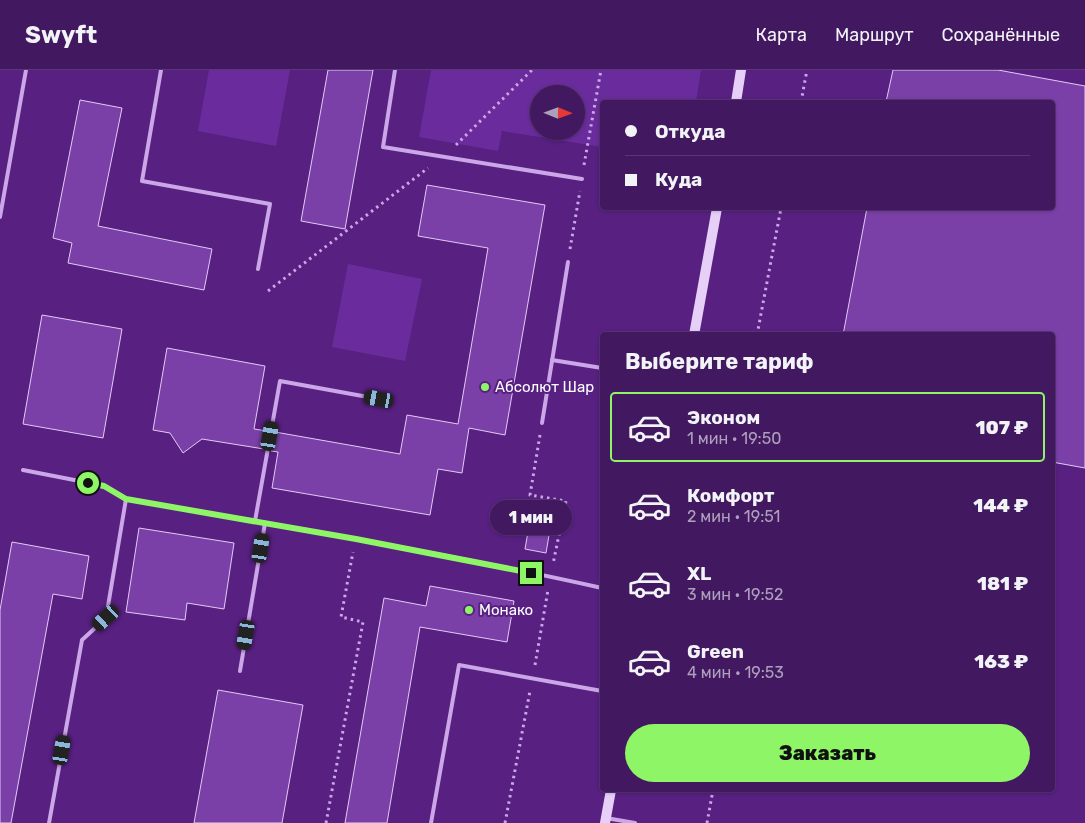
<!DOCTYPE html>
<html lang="ru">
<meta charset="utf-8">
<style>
body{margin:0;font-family:Rubik,sans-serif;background:#4c256a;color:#f1f3f6;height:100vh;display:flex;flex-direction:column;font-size:19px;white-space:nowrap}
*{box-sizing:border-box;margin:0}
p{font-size:16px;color:#aea0bd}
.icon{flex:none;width:28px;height:28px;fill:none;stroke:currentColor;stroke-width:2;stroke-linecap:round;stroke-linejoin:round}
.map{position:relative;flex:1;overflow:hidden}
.drawer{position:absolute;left:600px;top:262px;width:455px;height:460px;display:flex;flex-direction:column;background:#421861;border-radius:5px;box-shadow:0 1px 4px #0004,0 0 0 1px #5a3776}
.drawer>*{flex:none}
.banner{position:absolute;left:600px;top:30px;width:455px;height:110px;border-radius:5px;box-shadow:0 1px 4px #0004,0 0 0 1px #5a3776;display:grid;align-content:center;height:110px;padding:0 25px;background:#421861}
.needle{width:32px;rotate:91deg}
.fabs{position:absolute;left:530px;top:15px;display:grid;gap:10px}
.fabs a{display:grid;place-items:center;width:55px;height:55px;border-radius:50%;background:#421861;box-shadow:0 1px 4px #0004,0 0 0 1px #5a3776;font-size:25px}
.end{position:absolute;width:22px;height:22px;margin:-11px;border:6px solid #8ef666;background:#111;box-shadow:0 0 0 2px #111}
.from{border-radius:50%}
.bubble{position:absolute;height:35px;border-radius:18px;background:#421861;box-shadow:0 1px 4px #0004,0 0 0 1px #5a3776;font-size:16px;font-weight:800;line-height:35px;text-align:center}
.car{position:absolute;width:15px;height:30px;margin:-15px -8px;border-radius:6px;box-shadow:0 0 4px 1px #0007;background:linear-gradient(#222 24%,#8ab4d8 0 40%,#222 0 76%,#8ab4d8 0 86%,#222 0)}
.banner b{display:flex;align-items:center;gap:18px;height:48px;font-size:19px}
.banner b+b{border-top:1px solid #5a3776}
.banner i{width:12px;height:12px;background:#f1f3f6}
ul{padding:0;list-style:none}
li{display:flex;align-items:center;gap:15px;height:70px;margin:0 10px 8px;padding:0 15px;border:2px solid transparent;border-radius:5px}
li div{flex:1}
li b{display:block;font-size:19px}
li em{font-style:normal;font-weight:800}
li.current{border-color:#8ef666}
li>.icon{width:45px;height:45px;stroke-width:1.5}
h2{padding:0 25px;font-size:22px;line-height:60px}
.button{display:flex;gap:10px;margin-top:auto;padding:10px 25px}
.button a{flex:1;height:58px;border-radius:30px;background:#8ef666;color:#111;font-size:20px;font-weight:800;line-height:58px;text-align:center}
header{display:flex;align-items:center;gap:30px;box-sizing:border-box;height:70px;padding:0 25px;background:#421861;border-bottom:1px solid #5a3776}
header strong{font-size:24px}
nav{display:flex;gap:28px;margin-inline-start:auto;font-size:18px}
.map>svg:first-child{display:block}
.green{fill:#6a2c9c;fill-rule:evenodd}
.building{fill:#7a40a7;stroke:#e2caf6}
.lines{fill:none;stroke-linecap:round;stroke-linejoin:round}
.path{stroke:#cba6e8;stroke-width:3;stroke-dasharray:2.5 4;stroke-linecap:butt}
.service{stroke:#cba6e8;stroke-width:4}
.secondary{stroke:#e6d0f7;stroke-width:10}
.route{stroke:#8ef666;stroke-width:6}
.poi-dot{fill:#8ef666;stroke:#582081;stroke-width:2}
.labels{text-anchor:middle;stroke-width:4;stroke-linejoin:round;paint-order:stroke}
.poi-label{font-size:15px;fill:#fff;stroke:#582081;text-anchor:start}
</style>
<header>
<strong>Swyft</strong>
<nav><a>Карта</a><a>Маршрут</a><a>Сохранённые</a></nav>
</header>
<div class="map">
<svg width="1085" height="753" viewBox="0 0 1085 753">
<rect width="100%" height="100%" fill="#582081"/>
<!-- green -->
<g class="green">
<path d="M209 0H290L276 76 198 61Z"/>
<path d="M431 0H701L696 32H602V77L502 61 498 81 419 67ZM539 24H576V61H539Z"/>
<path d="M348 194 422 209 405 291 332 277Z"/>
</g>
<!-- building -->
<g class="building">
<path d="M328 0H373L345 159 301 151Z"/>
<path d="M893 0H998L1085 16V398L1052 392V265H843L867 138H1052V32H886Z"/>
<path d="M80 30 122 38 98 156 212 179 204 220 68 193 72 173 53 168Z"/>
<path d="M427 115 545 135 505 365 469 358 462 403 438 399 430 445 272 418 278 382 271 381 275 362 400 384 407 345 458 354 488 178 418 166Z"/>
<path d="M42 245 122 259 103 368 23 354Z"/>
<path d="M167 278 265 296 254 359 267 361 264 379 202 369 183 383 170 363 153 360Z"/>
<path d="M533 433 554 436 546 483 525 479Z"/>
<path d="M139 458 234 473 224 539 187 533 185 550 126 542Z"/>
<path d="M12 472 89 486 82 529 53 524 11 753H0V540Z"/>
<path d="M430 516 514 531 507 572 420 557 387 753H345L384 528 426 536Z"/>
<path d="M218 620 303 635 282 753H194Z"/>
</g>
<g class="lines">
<!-- path -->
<g class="path">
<path d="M801 32 807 0"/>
<path d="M456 75 532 0"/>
<path d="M584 95 601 0"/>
<path d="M570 179 580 121"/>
<path d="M268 221 428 98"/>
<path d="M757 265 781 138"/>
<path d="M540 365 530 425 566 431 553 494"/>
<path d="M535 595 548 520"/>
<path d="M326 753 363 552 341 547 353 482"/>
<path d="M505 753 530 621"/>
<path d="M707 753 713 720"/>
</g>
<!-- service -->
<g class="service">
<path d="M161 0 142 111 270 134 258 199"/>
<path d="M395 0 383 77 582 109"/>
<path d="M0 147 26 0"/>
<path d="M552 290 602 298"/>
<path d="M542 353 568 192"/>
<path d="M23 400 105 416 126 429C285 456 445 483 602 518"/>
<path d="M255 451 280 311 379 329"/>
<path d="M240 601 265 453"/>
<path d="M606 748 635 753"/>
<path d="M49 753 82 570 106 548 126 429"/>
<path d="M431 753 459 595 602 621"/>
</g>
<!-- secondary -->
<g class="secondary">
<path d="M736 32 741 0"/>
<path d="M694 265 717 138"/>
<path d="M605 753 611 720"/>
</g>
</g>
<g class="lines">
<!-- route -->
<path class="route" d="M88 413 104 416 126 429 356 469 531 503"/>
</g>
<!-- markers -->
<g class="poi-dot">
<circle cx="485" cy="317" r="5"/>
<circle cx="469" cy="540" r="5"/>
</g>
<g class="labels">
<!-- poi labels -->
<g class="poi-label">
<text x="495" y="322">Абсолют Шар</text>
<text x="479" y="545">Монако</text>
</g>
</g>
</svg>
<div class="fabs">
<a><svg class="needle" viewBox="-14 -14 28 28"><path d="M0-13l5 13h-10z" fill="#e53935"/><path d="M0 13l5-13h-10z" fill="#aea0bd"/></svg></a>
</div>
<i class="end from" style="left:88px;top:413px"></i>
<i class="end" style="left:531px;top:503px"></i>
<div class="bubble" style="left:490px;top:430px;width:82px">1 мин</div>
<i class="car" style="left:379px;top:329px;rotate:280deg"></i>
<i class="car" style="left:270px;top:366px;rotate:10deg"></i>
<i class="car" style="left:261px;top:478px;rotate:9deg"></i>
<i class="car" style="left:106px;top:548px;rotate:228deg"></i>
<i class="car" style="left:246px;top:565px;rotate:190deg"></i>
<i class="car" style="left:62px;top:680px;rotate:10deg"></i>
<div class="banner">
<b><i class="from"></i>Откуда</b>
<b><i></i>Куда</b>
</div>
<section class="drawer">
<h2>Выберите тариф</h2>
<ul>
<li class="current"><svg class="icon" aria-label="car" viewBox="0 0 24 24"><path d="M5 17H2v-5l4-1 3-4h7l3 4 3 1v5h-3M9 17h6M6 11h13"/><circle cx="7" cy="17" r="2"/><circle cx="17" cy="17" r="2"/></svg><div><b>Эконом</b><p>1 мин · 19:50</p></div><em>107 ₽</em></li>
<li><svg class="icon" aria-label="car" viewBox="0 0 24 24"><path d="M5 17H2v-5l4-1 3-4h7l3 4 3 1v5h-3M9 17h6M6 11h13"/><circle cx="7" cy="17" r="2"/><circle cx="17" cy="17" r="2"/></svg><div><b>Комфорт</b><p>2 мин · 19:51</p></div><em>144 ₽</em></li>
<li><svg class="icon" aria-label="car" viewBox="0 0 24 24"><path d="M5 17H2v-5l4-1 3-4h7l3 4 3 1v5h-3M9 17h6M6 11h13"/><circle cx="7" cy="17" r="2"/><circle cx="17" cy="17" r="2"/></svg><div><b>XL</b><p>3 мин · 19:52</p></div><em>181 ₽</em></li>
<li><svg class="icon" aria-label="car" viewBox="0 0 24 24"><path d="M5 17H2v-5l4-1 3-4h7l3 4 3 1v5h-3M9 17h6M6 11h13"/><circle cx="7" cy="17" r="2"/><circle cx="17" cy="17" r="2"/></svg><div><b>Green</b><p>4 мин · 19:53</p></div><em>163 ₽</em></li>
</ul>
<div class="button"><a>Заказать</a></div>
</section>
</div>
